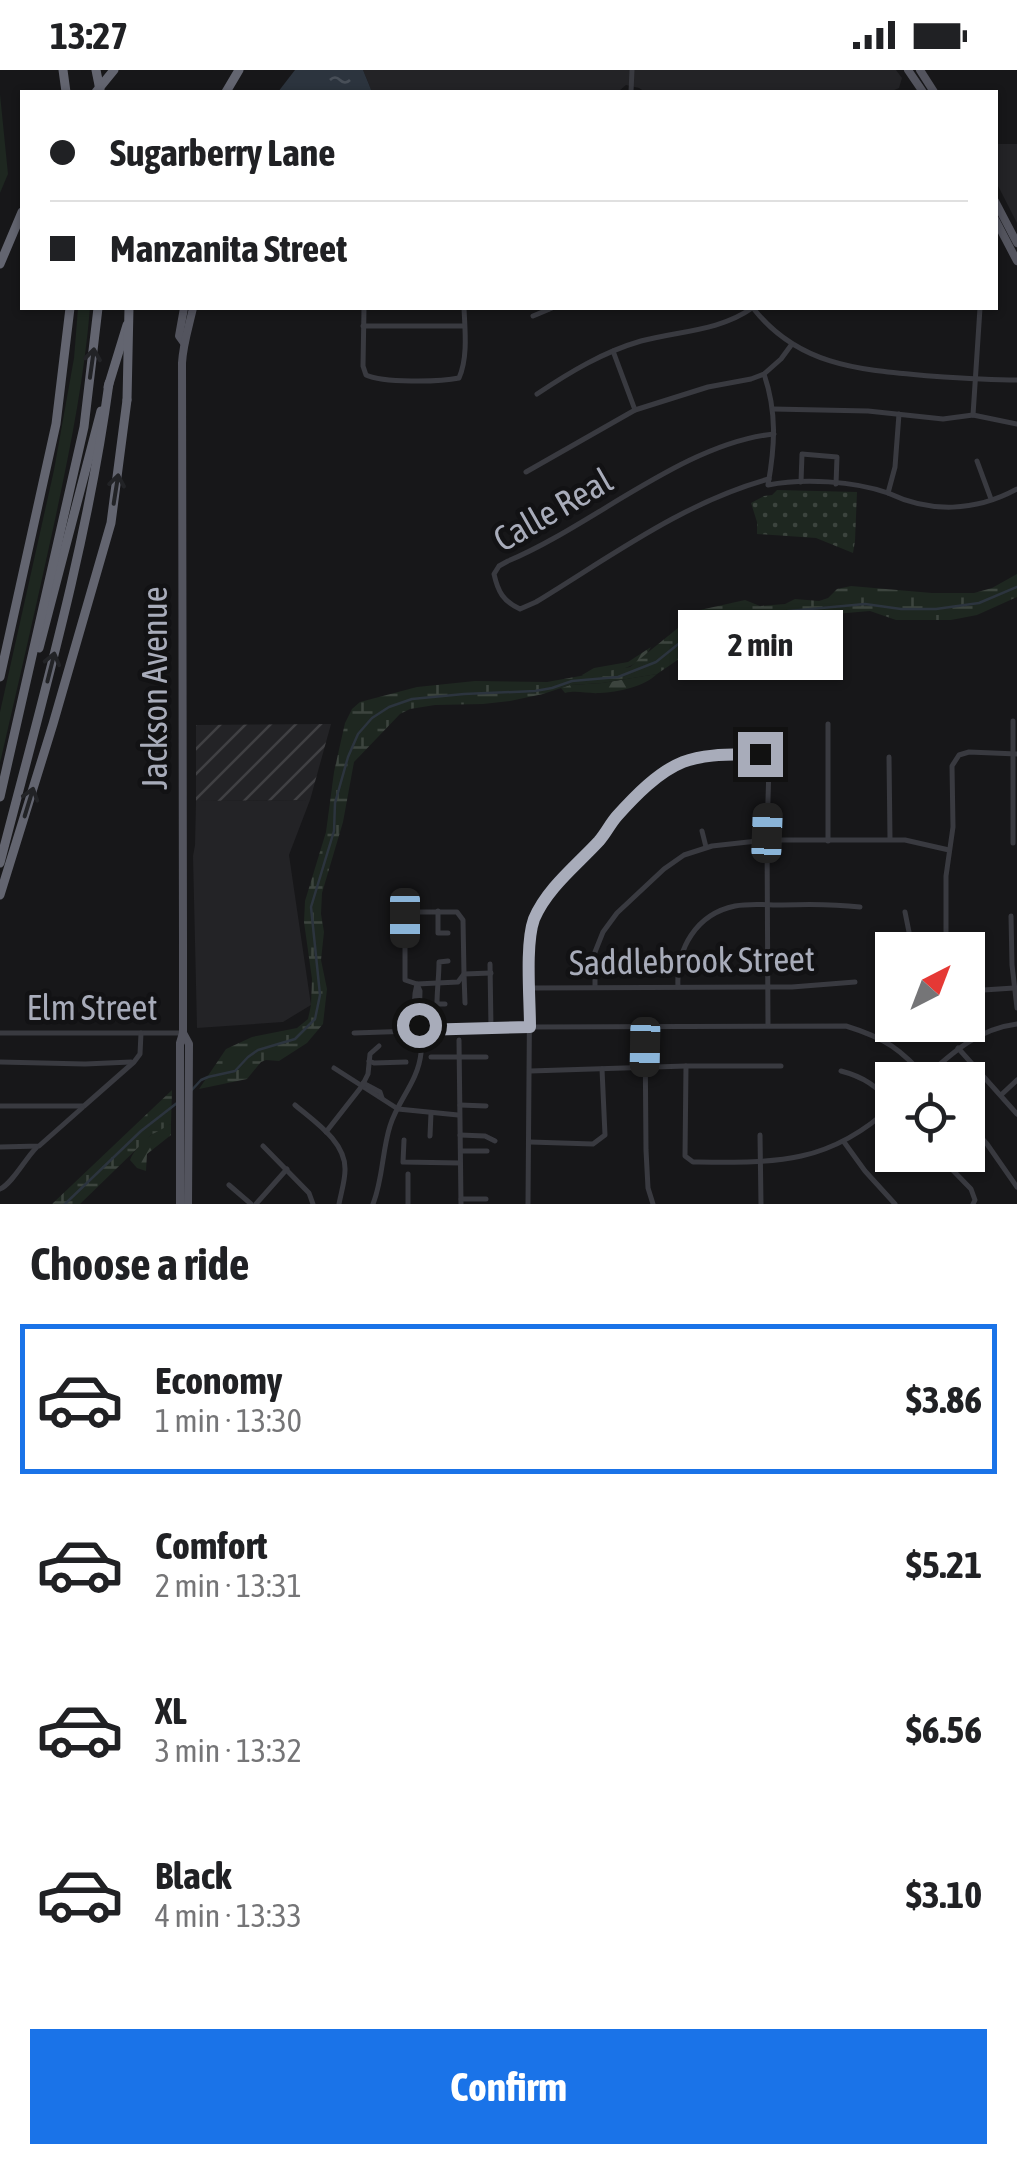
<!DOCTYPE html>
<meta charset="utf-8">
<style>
body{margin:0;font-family:"Asap Condensed",sans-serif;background:#f6f6f6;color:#202124;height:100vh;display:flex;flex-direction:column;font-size:38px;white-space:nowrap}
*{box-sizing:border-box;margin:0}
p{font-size:32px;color:#757577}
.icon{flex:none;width:55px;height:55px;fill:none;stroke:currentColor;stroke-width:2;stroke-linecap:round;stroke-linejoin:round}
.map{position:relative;height:1134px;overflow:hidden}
.drawer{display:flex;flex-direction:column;background:#fff;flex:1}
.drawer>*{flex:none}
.guide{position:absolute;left:20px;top:20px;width:978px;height:220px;border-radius:0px;box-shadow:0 2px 8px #0004;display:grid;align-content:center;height:220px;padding:0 30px;background:#fff}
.needle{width:65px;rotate:42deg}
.buttons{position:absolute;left:875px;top:862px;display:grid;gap:20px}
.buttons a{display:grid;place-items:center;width:110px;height:110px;border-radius:0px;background:#fff;box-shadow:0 2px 8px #0004;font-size:50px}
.end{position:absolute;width:45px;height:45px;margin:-22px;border:12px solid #a8acba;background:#111;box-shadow:0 0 0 5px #111}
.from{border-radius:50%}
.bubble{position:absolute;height:70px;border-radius:0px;background:#fff;box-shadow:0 2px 8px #0004;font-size:32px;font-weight:700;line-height:70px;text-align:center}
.car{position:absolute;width:30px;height:60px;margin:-30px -15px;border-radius:12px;box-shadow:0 0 8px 2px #0007;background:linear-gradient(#222 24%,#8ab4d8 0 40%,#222 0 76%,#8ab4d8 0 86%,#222 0)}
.guide b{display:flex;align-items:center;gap:35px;height:95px;font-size:38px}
.guide b+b{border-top:2px solid #e0e0e0}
.guide i{width:25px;height:25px;background:#202124}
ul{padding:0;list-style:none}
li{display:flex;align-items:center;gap:30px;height:150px;margin:0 20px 15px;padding:0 10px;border:5px solid transparent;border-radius:0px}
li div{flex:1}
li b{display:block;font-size:38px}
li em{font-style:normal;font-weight:700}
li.on{border-color:#1a73e8}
li>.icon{width:90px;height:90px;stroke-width:1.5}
h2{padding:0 30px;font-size:45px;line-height:120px}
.action{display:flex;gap:20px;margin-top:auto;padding:20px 30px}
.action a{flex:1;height:115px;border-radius:0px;background:#1a73e8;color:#fff;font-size:40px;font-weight:700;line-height:115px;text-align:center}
.status{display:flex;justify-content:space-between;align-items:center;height:70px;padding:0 50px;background:#fff;direction:ltr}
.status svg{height:28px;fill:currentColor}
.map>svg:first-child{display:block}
.built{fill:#232326}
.industrial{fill:url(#industrial-furrows)}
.grass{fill:#1e2720}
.forest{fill:url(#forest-firs)}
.wetland{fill:url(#wetland-marsh)}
.park{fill:url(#park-dots)}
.water{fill:url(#water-ripples)}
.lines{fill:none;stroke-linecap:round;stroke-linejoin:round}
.stream{stroke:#2c343e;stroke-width:2.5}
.minor{stroke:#393a40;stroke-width:5}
.major{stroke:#53545e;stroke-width:8}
.highway{stroke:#636570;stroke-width:9}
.highway-bridge{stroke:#636570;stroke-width:9}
.oneway{stroke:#222326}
.route{stroke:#a8acba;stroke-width:12}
.labels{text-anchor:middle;stroke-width:9;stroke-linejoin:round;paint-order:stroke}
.street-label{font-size:35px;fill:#a8acba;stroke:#121214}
</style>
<div class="status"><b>13:27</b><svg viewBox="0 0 49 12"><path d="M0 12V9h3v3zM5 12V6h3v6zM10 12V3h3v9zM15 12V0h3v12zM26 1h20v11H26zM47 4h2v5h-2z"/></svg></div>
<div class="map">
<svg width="1017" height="1134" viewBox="0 0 1017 1134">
<defs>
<pattern id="industrial-furrows" width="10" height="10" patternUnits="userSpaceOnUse" patternTransform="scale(2.5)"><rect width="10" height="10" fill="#232326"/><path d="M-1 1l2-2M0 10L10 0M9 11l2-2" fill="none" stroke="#404043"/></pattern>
<pattern id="forest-firs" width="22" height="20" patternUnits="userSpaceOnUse" patternTransform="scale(2.5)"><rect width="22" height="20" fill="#1e2720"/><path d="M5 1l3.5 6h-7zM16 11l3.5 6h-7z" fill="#3c443e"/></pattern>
<pattern id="wetland-marsh" width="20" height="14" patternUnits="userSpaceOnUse" patternTransform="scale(2.5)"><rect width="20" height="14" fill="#1e2720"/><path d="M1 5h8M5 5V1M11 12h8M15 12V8" fill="none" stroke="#3c443e"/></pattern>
<pattern id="park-dots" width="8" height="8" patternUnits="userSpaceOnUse" patternTransform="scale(2.5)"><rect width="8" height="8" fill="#1e2720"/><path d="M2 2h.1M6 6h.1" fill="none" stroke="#3c443e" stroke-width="1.8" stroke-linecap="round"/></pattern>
<pattern id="water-ripples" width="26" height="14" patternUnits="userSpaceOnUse" patternTransform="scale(2.5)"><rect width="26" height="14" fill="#2c343e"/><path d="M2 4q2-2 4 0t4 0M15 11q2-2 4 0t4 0" fill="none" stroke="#484f58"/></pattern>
</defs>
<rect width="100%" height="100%" fill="#171719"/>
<!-- built -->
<g class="built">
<path d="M363 0H896L902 8 899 18 890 22H645L639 18 626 15 618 22H372Z"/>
<path d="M995 74H1017V153L995 110Z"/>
<path d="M310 730 289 785 311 935 283 952 197 958 193 786 195 775 196 731Z"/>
</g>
<!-- industrial -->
<path class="industrial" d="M331 654 310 730 196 731V655Z"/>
<!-- grass -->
<g class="grass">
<path d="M0 24 8 104 0 123Z"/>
<path d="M78 238H90C84 312 69 385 53 459 36 537 18 615 0 693V642L54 400 74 288Z"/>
</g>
<!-- forest -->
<g class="forest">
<path d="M651 577C639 601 608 602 584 607L582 605 594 598 628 592Z"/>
<path d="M657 604C644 617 618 622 600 623 587 624 578 620 565 623L561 618 570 615 602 613Z"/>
<path d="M171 1054V1065L147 1084 146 1101 137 1098 130 1090C137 1074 155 1060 171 1054Z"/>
</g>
<!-- wetland -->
<g class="wetland">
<path d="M1017 504V527L977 545 951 550H896L870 541 776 549 710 568 657 604 602 613 570 615 543 624 510 631 483 634 435 635 410 639 400 644 354 692 343 752 322 823 321 844 324 862 321 890 327 919 323 954 307 973 279 991 266 990 261 992 247 1009 199 1019 226 979 252 967 297 958 308 949 311 935 312 909 304 852 305 831 326 762 334 702 345 653 352 639 360 632 417 617 475 611 547 612 630 597 700 540 745 530 760 536 785 534 795 529 819 531 828 528 837 519 851 516 932 523H974L992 518Z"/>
<path d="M172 1020 171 1054 151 1065 80 1134H52Z"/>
</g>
<!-- park -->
<path class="park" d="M777 420 857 422 855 471 853 483 816 468 757 464V452L751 433 764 426 772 425Z"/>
<!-- water -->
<path class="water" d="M295 0H363L372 22H278Z"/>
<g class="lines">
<!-- stream -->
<g class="stream">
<path d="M190 1022 201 1010 208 1007 235 1001 248 987 258 980 295 969 315 949 320 925 311 837 334 761 335 733 348 687 358 664 372 648 389 637 412 629 464 624 535 621 552 618 572 611 618 607 656 592 697 559 756 544 865 534 901 539H936L979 533 1017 517"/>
<path d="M65 1134 141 1061 177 1033"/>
</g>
<!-- minor -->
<g class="minor">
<path d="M631 22 632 0"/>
<path d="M364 238 363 296 366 305C382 313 440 312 459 308 468 288 465 260 464 238"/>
<path d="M753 238C799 297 862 300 930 306 959 308 988 310 1017 310"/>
<path d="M533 246 552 238"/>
<path d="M363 256H464"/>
<path d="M613 281 635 340"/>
<path d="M764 304C777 342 775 376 768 415 803 408 854 411 888 423L895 397 899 344"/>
<path d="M537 324C570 302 603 282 641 271 678 261 720 261 752 238"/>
<path d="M773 339 868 341 943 349 973 345 1017 354"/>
<path d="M973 345 980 238"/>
<path d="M977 391 991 429"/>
<path d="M526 402 635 340 708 317 751 309 764 304 781 289 792 274"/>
<path d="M769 409C684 432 610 487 536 532L520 539C503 531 498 522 494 504L499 496 508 491C592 456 684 373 774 364"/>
<path d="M801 412 802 384 837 387 836 414"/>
<path d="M888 423C930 443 975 442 1017 419"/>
<path d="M889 687 890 769"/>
<path d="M702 761 706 777"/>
<path d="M828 771V654"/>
<path d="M1013 773V651"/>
<path d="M438 841V863H448"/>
<path d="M412 842H457L463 850 464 904 458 912 417 914 405 910V848Z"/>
<path d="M905 842 909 862V880"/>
<path d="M1011 846 1012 895 1017 938"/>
<path d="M946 880V806L953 757 952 696 959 685 969 682 1017 684"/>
<path d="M490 894 491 958"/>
<path d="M595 917V882L603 862 617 843 664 799 684 785 712 776 767 770H905L949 780"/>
<path d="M678 917C676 879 696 844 735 836 750 833 767 835 782 835 809 834 834 834 860 837"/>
<path d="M530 918 792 917 855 912"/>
<path d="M968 921 1014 918"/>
<path d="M465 933 464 904 491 903"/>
<path d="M445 934H437C437 919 439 907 439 892L448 891"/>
<path d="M645 957 646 1080 648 1118 653 1134"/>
<path d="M0 963H182"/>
<path d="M354 963 530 957 846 956C885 968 901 979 928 1010"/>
<path d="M880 968 892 945"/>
<path d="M459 970 461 1134"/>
<path d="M958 978 1017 1044"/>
<path d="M431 987H486"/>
<path d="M369 991 374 993 406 992"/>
<path d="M0 992 85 994 131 992"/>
<path d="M686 996 685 1086 693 1092C774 1093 829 1095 892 1036"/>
<path d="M334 998 398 1039 458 1045"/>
<path d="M530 1001 686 996H781"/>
<path d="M841 1001C864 1007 876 1016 892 1033"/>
<path d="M922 1010C951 984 977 959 1017 954"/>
<path d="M363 1013 380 1022 382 1028"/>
<path d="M1001 1025 1017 1010"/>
<path d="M295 1035C315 1052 346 1072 345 1100 345 1111 341 1123 339 1134"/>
<path d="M460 1035 486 1036"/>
<path d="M0 1036H84L134 992 140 984 141 963"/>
<path d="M968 1053 987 1074 1017 1117"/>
<path d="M326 1062 362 1016 368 1004 370 984 379 976"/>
<path d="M460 1065 485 1066 495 1071"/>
<path d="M760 1065 761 1134"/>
<path d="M430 1066 431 1043"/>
<path d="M404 1070 403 1092 460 1093"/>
<path d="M530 1072 593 1074 605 1065 602 999"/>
<path d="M844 1072 865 1101 895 1134"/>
<path d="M263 1076 309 1123 313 1134"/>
<path d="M0 1077 39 1076 82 1038"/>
<path d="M461 1081H487"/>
<path d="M938 1085 971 1119 975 1130 973 1134"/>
<path d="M408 1104V1134"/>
<path d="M229 1115 251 1134"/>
<path d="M0 1119C12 1114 25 1089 36 1078"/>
<path d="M461 1129H486"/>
<path d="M256 1134 287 1099"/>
<path d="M373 1134C383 1109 382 1081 390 1056 398 1030 418 1012 421 983 423 956 409 943 417 914L420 921 419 955"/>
<path d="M528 1134 530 879 533 851 545 829 603 767 616 748 655 709 681 693 710 686 760 684 769 696 767 763 768 955"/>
</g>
<!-- major -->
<g class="major">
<path d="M908 0 923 22"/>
<path d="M920 0 934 22"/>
<path d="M995 131 1017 173"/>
<path d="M995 149 1017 191"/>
<path d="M184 273 179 266 184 238"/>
<path d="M183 963 189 974 188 1134"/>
<path d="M180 1134V973L183 963V874L182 293C183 274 189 256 193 238"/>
</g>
<!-- highway -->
<g class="highway">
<path d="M63 0 66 22"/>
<path d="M96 0 100 20"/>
<path d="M226 22 239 0"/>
<path d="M0 194 22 142"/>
<path d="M108 317 127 255"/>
<path d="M39 578 101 341"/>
<path d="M0 607 56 354 70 238"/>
<path d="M0 727 84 357 98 238"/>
<path d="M0 793C41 634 87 476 109 313"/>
<path d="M0 825 53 654 111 453 127 330"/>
</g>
<!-- highway-bridge -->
<g class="highway-bridge">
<path d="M96 22 114 0"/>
<path d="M127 330 129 238"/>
</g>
</g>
<!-- one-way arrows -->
<defs><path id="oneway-shaft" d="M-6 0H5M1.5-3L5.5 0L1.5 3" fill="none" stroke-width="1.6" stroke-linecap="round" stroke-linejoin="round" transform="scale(2.5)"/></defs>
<g class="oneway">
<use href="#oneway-shaft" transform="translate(92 293) rotate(-82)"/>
<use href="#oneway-shaft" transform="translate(116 419) rotate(-81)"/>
<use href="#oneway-shaft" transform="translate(51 597) rotate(-76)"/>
<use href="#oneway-shaft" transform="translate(29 732) rotate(-73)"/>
</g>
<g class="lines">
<!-- route -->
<path class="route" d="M419 955 420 960 530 957C530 929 525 874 534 849 547 818 577 795 599 771 606 763 610 754 617 746 635 726 658 702 683 692 707 683 735 685 760 684"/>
</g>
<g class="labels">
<!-- street labels -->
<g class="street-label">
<text transform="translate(553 440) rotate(-30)" y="12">Calle Real</text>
<text transform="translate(155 618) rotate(-90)" y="12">Jackson Avenue</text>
<text transform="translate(692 891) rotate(-1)" y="12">Saddlebrook Street</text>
<text x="92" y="950">Elm Street</text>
</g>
</g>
</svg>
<div class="buttons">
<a><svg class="needle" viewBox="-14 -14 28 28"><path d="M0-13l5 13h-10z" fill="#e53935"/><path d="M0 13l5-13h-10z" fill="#757577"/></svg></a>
<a><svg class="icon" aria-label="locate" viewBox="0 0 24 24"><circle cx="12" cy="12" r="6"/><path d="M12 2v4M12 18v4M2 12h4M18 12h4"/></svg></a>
</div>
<i class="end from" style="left:419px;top:955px"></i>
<i class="end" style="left:760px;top:684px"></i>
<div class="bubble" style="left:678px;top:540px;width:165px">2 min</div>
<i class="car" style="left:767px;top:763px;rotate:2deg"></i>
<i class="car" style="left:405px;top:848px;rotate:180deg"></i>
<i class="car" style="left:645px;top:977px;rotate:181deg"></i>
<div class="guide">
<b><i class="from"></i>Sugarberry Lane</b>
<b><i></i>Manzanita Street</b>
</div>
</div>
<section class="drawer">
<h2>Choose a ride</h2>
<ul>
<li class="on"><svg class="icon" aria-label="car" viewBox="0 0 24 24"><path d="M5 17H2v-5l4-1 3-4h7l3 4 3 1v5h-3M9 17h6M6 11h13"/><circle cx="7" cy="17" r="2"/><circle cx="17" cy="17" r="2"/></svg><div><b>Economy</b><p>1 min · 13:30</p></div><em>$3.86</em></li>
<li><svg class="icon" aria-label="car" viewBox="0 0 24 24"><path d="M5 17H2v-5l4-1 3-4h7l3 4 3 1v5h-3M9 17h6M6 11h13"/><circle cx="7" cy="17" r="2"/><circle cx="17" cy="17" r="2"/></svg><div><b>Comfort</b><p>2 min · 13:31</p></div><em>$5.21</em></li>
<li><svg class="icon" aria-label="car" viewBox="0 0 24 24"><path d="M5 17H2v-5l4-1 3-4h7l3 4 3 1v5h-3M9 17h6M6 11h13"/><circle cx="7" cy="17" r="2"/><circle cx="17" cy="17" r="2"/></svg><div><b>XL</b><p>3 min · 13:32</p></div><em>$6.56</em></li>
<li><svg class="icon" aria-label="car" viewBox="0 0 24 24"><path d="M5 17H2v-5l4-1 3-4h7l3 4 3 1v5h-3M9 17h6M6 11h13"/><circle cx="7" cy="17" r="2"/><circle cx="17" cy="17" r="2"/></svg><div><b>Black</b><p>4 min · 13:33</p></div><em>$3.10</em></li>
</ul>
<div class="action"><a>Confirm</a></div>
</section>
